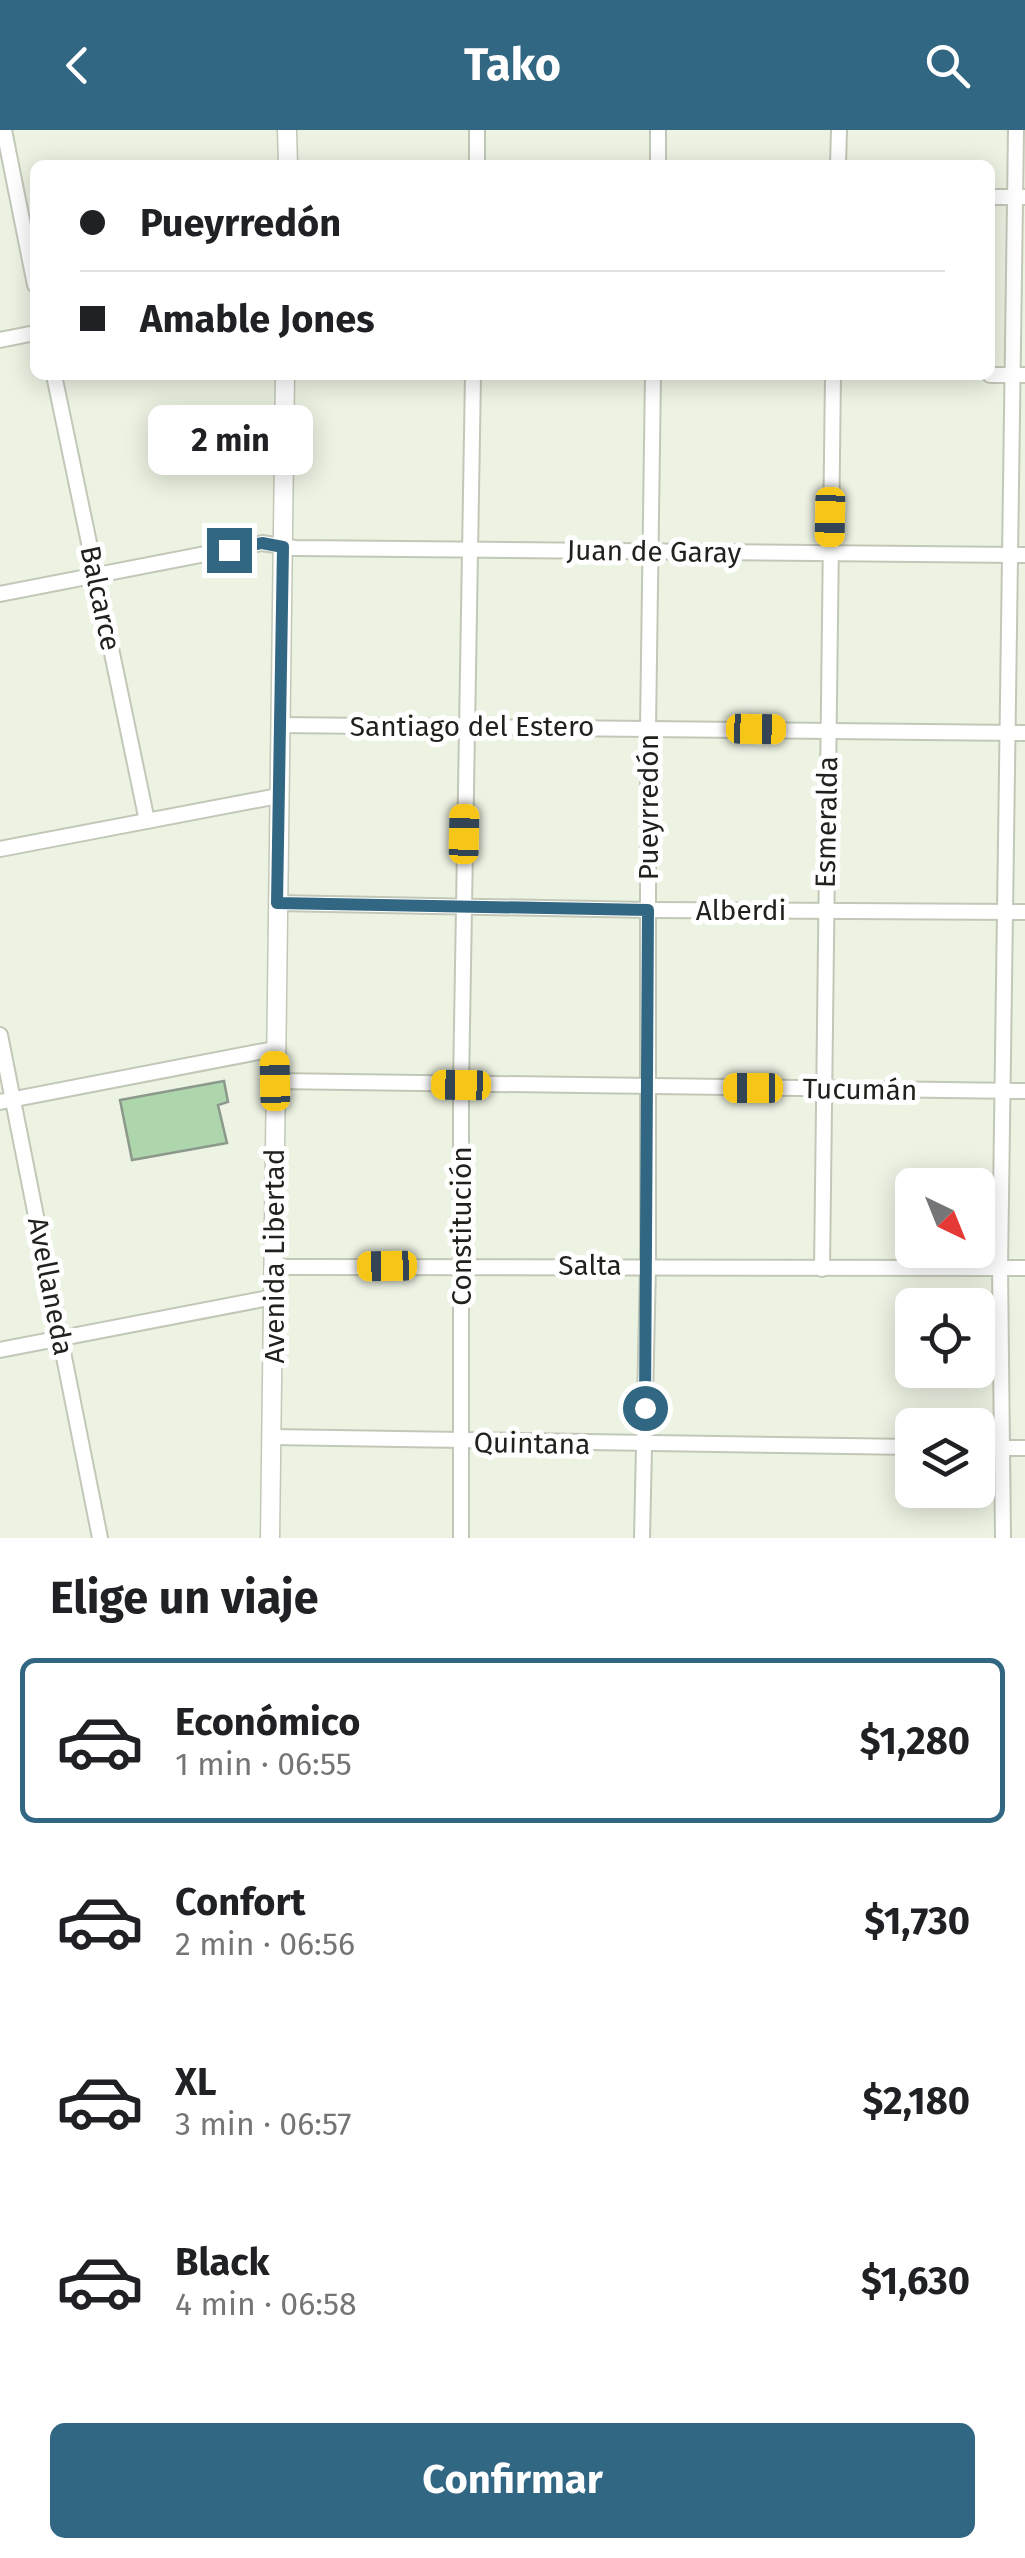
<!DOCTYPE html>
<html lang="es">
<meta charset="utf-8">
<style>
body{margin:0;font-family:"Fira Sans",sans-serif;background:#f6f6f6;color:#202124;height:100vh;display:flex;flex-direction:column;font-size:38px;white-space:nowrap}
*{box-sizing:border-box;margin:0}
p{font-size:32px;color:#757577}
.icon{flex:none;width:55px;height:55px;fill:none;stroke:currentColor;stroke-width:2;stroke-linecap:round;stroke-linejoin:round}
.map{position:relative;height:1408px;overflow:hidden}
.details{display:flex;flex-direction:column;background:#fff;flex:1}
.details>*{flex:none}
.hud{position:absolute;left:30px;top:30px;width:965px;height:220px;border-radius:15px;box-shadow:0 5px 25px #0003;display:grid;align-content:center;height:220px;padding:0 50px;background:#fff}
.needle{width:65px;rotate:137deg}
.fabs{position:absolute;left:895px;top:1038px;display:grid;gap:20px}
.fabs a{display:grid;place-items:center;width:100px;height:100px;border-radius:15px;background:#fff;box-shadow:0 5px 25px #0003;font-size:50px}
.end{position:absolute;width:45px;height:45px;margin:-22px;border:12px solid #316782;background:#fff;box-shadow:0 0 0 5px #fff}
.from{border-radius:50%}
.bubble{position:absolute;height:70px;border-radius:15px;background:#fff;box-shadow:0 5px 25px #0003;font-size:32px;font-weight:700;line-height:70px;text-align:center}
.car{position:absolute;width:30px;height:60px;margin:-30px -15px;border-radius:12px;box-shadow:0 0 8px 2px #0007;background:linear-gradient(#f5c518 24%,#345 0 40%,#f5c518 0 76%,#345 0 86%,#f5c518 0)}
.hud b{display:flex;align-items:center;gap:35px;height:95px;font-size:38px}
.hud b+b{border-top:2px solid #e0e0e0}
.hud i{width:25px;height:25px;background:#202124}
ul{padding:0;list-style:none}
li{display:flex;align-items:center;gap:30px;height:165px;margin:0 20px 15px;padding:0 30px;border:5px solid transparent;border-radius:15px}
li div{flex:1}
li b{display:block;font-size:38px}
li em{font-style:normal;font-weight:700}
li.selected{border-color:#316782}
li>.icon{width:90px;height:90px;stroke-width:1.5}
h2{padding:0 50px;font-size:45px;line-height:120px}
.primary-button{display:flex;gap:20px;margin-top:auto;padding:20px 50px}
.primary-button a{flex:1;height:115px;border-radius:15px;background:#316782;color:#fff;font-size:40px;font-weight:700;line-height:115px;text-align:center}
header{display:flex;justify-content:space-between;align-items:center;height:130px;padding:0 50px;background:#316782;color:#fff;font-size:45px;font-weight:700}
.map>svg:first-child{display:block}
.building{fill:#add6ac;stroke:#8c988c;stroke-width:2.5}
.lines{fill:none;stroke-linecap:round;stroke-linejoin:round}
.minor-casing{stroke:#c2c8b8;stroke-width:18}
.major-casing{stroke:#c2c8b8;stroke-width:21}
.minor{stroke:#fff;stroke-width:14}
.major{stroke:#fff;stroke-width:18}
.route{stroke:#316782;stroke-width:12}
.labels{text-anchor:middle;stroke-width:10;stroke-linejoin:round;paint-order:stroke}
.street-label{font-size:28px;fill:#20221d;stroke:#fff}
</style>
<header><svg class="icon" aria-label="back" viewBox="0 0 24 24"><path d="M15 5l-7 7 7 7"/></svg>Tako<svg class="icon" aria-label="search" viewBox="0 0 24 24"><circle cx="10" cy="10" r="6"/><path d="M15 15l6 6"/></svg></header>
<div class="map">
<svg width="1025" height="1408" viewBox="0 0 1025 1408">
<rect width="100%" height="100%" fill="#edf3e3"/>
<!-- building -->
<path class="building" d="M224 951 228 972 218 975 227 1013 132 1030 120 970Z"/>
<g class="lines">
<!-- minor casing -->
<g class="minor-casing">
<g id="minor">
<path d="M4 0 35 155"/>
<path d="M658 0V35"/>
<path d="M477 35V0"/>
<path d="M838 35 839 0"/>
<path d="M990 67H1025"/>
<path d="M0 210 35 203"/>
<path d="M54 245 147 691"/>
<path d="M990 245H1025"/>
<path d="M0 464 262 413 295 418 1025 425"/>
<path d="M280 595 1025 603"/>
<path d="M0 719 278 666"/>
<path d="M277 773 648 780 1025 782"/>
<path d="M0 905 100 1408"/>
<path d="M275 951 1025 961"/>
<path d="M0 972 274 919"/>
<path d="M276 1137 1025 1138"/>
<path d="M822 1139 833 245"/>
<path d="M0 1220 274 1167"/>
<path d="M272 1307 912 1317"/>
<path d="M978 1318H1025"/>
<path d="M461 1408V955L473 245"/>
<path d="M642 1408 648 1135V598L653 245"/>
<path d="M1003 1408 1000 1138 1016 0"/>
</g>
</g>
<!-- major casing -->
<g class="major-casing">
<g id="major">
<path d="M287 0 288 35"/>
<path d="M270 1408 285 245"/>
</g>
</g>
<!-- minor -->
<use href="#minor" class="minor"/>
<!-- major -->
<use href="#major" class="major"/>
</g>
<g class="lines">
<!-- route -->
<path class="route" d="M229 420 262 413 283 417 277 773 648 780 645 1278"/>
</g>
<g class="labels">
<!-- street labels -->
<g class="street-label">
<text transform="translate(654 421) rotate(1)" y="10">Juan de Garay</text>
<text transform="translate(101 468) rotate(78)" y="10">Balcarce</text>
<text x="472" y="606">Santiago del Estero</text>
<text transform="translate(648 677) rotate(-90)" y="10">Pueyrredón</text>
<text transform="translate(826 692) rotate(-89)" y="10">Esmeralda</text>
<text x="741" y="790">Alberdi</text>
<text transform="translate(860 959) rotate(1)" y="10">Tucumán</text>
<text transform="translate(461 1096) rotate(-90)" y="10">Constitución</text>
<text transform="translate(274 1126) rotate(-90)" y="10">Avenida Libertad</text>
<text x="590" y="1145">Salta</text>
<text transform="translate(51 1156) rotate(79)" y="10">Avellaneda</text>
<text transform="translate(532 1313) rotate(1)" y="10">Quintana</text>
</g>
</g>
</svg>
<div class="fabs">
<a><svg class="needle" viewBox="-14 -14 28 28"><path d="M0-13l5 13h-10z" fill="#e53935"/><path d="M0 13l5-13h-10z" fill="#757577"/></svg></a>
<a><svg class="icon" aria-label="locate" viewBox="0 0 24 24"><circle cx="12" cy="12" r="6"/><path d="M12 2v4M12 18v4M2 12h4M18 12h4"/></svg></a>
<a><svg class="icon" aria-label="layers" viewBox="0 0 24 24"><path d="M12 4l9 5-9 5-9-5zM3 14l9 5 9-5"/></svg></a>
</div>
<i class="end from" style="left:645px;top:1278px"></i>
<i class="end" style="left:229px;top:420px"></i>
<div class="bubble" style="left:148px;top:275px;width:165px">2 min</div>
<i class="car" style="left:830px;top:387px;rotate:181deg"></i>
<i class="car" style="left:756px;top:599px;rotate:91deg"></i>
<i class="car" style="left:464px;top:704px;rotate:1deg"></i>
<i class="car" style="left:275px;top:951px;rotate:359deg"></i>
<i class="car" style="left:461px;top:955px;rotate:271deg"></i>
<i class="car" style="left:753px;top:958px;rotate:270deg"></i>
<i class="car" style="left:387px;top:1136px;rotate:269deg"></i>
<div class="hud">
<b><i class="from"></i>Pueyrredón</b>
<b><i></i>Amable Jones</b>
</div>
</div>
<section class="details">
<h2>Elige un viaje</h2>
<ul>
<li class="selected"><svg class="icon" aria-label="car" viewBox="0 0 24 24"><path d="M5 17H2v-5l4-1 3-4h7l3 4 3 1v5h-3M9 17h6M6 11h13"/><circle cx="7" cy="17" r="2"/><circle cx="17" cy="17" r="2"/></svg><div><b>Económico</b><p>1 min · 06:55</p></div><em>$1,280</em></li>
<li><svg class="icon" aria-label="car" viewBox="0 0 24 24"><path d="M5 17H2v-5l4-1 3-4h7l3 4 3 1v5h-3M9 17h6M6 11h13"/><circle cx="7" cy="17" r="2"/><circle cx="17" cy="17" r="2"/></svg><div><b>Confort</b><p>2 min · 06:56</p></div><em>$1,730</em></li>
<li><svg class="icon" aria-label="car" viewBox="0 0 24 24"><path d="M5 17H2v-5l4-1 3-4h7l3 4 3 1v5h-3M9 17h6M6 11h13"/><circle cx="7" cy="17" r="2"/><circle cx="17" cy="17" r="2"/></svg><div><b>XL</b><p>3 min · 06:57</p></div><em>$2,180</em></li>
<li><svg class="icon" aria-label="car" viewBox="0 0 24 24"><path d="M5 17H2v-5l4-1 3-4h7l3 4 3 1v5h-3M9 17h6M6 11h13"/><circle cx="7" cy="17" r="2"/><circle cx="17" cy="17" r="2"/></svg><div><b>Black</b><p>4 min · 06:58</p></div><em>$1,630</em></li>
</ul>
<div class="primary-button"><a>Confirmar</a></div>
</section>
